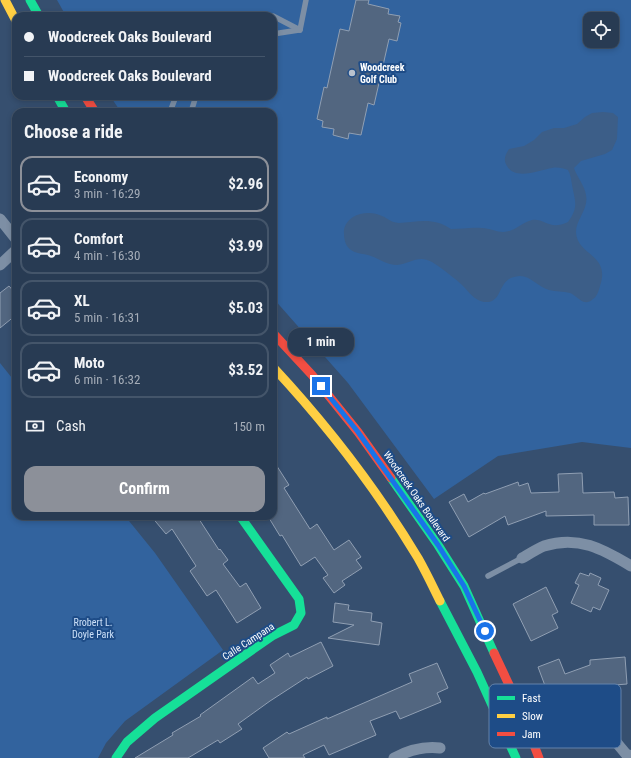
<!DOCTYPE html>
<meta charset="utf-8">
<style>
body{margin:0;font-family:"Roboto Condensed",sans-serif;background:#34465d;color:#f1f3f6;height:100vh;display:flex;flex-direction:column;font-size:15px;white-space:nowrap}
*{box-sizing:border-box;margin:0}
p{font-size:13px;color:#a5adb8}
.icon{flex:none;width:22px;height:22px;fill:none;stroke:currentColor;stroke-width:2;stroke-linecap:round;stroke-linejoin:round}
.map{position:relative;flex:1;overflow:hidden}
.panel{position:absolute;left:12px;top:108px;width:265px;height:412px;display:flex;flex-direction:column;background:#283b53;border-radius:12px;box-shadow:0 2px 6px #0003,0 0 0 1px #44556a}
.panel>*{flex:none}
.banner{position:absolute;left:12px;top:12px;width:265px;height:88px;border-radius:12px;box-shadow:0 2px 6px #0003,0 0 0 1px #44556a;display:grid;align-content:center;height:88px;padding:0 12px;background:#283b53}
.tools{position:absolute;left:583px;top:12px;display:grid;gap:8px}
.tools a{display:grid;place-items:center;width:36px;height:36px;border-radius:8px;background:#283b53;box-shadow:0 2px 6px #0003,0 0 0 1px #44556a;font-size:20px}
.end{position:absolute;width:18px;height:18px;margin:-9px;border:5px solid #1a73e8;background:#fff;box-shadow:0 0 0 2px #fff}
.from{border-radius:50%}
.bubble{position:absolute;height:28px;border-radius:12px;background:#283b53;box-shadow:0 2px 6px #0003,0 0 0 1px #44556a;font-size:13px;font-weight:700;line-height:28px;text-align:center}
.banner b{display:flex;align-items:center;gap:14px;height:38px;font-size:15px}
.banner b+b{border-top:1px solid #44556a}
.banner i{width:10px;height:10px;background:#f1f3f6}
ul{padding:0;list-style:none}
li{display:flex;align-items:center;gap:12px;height:56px;margin:0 8px 6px;padding:0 4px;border:2px solid #44556a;border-radius:12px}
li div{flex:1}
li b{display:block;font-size:15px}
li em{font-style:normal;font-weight:700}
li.active{border-color:#8c9099}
li>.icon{width:36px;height:36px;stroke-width:1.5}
h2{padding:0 12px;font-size:18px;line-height:48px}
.pay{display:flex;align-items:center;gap:10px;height:44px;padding:0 12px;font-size:15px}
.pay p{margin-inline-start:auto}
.cta{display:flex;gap:8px;margin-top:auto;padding:8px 12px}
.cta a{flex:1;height:46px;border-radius:12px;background:#8c9099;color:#fff;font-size:16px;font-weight:700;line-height:46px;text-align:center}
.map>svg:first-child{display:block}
.green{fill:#32639e;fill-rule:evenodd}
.water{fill:#3c5e88}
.building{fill:#526680;stroke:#909fb3}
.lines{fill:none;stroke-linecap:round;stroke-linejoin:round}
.lane{stroke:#7d8fa5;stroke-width:5.5}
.street{stroke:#7d8fa5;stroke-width:11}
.fast{stroke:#16e098;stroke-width:9}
.slow{stroke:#ffcf43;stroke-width:9}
.jam{stroke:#f24e42;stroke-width:9}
.route{stroke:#1a73e8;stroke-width:5}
.poi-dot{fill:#b9c1cd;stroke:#1e4c87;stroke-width:1.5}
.labels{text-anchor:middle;stroke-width:4;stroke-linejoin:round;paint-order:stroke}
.poi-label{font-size:10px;font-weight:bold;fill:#fff;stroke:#1e4c87;text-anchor:start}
.street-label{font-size:10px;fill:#fff;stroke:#1e4c87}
.park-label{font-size:10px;fill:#cce0f8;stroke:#1e4c87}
.key{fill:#1e4c87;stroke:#6282ab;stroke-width:1}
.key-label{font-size:11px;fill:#fff}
</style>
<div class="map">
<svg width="631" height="758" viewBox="0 0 631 758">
<rect width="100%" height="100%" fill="#364f6f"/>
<!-- green -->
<g class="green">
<path d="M57 0H631V448L582 442 498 456 434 499 348 383 273 298V112H121L110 96H273V16H66ZM590 19H612V41H590Z"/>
<path d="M0 363 16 383V516H125L155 553 223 650 125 721 106 743 98 758H0Z"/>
</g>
<!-- water -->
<path class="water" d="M603 112 613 113 618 117 617 139 612 150 605 154 581 161 574 168C577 177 585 186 586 195 589 209 576 219 576 232 577 256 611 254 600 286 599 290 597 297 593 299 584 308 578 296 570 293 563 291 556 292 549 290 538 287 531 276 520 276 495 277 505 304 484 302 474 300 469 292 463 286 456 279 439 266 432 262 418 254 410 264 397 265 387 265 380 259 371 256 363 253 352 254 347 246 345 243 344 238 344 234 343 227 347 221 353 217 361 212 374 212 382 216 389 219 390 222 399 223 402 223 407 222 411 222 426 220 438 220 451 229 461 229 471 227 482 228 489 228 497 232 503 232 515 232 522 222 532 220 545 218 549 231 568 222 579 206 575 202 572 185 571 180 571 175 568 170 563 168 557 167 552 168 540 170 515 181 507 166 503 160 505 155 509 149L524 146 534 140 542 132 554 128H564L577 124 585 117 592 113Z"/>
<!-- building -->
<g class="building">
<path d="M356 0H369L368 4 389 9 388 14 400 16 398 22 401 23 397 41 389 39 374 105 368 103 361 135 349 133 348 139 333 135 334 129 322 127 323 121 317 119 324 87 327 88 340 29 349 31Z"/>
<path d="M9 286 16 294V315L0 328V293Z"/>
<path d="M273 460 289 485 284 488 310 529 317 524 334 550 349 540 361 557 356 560 362 568 342 581 345 585 334 593 323 578 328 575 315 557 301 566 282 535 280 536 269 518 273 516Z"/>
<path d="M582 473 583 493 614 492 615 498 628 497 629 525H594V515L546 516V511L508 525 505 516 469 537 449 502 464 494 468 502 484 493 485 494 518 482 519 486 528 483 531 493 559 492 558 474Z"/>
<path d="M151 516H197L219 550 220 549 228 560 223 564 240 587 246 583 261 608 237 623 216 590 207 596 190 571 196 566 172 529 166 534Z"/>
<path d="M580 573 589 576 590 573 601 578 598 585 609 590 600 610 593 607 591 612 571 603 579 585 575 583Z"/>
<path d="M546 587 558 612 552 615 558 628 531 641 513 604Z"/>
<path d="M335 603 349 605 348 610 372 613 371 621 382 623 379 645 328 638 354 625 333 622Z"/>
<path d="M321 642 333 666 308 679 307 677 270 701 238 724 242 729 220 743 218 740 188 758H135L173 735 172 733 201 716 200 715 253 677 258 684 275 673 270 665 288 653 290 657Z"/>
<path d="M625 657 627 684 615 685V689L590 691 572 697 573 700 553 707 538 667 559 659 565 674 590 665V660Z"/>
<path d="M437 663 448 688 437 693 441 702 400 719 396 711 370 721 376 735 329 755 324 745 303 755 305 758H269L263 748 287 732 289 734 327 717V719L412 682 409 674Z"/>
</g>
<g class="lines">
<!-- lane -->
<g class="lane">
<path d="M273 16 300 30"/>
<path d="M300 30 306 0"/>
<path d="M273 34 299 30"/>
<path d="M170 112 176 96"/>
<path d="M191 112 196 96"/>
<path d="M488 576 522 558"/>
</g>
<!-- street -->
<g class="street">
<path d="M0 219 16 239"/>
<path d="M0 265 16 250"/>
<path d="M522 558C529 554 537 549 544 546 578 535 603 549 631 566"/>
<path d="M606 730 626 754 631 756"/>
<path d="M394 758C409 750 423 746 440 748"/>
</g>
<!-- fast -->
<g class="fast">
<path d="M30 0 39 16"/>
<path d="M57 96 66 112"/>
<path d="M391 478 438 545 464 586 494 653"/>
<path d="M440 601 477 672 516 758"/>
<path d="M116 758 127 742 155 718 272 636 294 625 301 613 299 599 240 516"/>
</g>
<!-- slow -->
<g class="slow">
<path d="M5 0 16 21"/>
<path d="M273 367C327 425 377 490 418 558 426 572 433 587 440 601"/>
</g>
<!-- jam -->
<g class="jam">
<path d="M85 96 95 112"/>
<path d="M273 333 312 375 358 432 391 478"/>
<path d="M494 653 519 706 539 758"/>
</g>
</g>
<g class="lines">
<!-- route -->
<path class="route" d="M321 386 358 432 438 545 464 586 485 631"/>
</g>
<!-- markers -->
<circle class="poi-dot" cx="352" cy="73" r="4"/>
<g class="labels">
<!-- poi labels -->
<g class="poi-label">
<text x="360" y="71">Woodcreek<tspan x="360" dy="12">Golf Club</tspan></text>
</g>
<!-- street labels -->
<g class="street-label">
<text transform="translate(417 496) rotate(55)" y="4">Woodcreek Oaks Boulevard</text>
<text transform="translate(248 641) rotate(-33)" y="4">Calle Campana</text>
</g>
<!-- park labels -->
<g class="park-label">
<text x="93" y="626">Rrobert L.<tspan x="93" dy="12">Doyle Park</tspan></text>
</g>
</g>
<!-- legend -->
<rect x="489" y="684" width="132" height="64" rx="6" class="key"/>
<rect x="497" y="696" width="18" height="4" fill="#16e098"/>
<rect x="497" y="714" width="18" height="4" fill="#ffcf43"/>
<rect x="497" y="732" width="18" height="4" fill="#f24e42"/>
<g class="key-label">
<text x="522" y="702">Fast</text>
<text x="522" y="720">Slow</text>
<text x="522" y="738">Jam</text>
</g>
</svg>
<div class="tools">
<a><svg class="icon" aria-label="locate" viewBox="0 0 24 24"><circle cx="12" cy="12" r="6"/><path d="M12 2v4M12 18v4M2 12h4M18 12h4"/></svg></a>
</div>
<i class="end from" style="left:485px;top:631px"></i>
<i class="end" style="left:321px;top:386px"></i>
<div class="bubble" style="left:288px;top:328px;width:66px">1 min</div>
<div class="banner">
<b><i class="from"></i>Woodcreek Oaks Boulevard</b>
<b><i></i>Woodcreek Oaks Boulevard</b>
</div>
<section class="panel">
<h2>Choose a ride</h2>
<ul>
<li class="active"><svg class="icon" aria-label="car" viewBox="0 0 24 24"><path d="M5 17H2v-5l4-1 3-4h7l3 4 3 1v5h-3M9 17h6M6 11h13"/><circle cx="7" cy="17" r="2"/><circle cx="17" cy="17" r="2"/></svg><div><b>Economy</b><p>3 min · 16:29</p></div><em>$2.96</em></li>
<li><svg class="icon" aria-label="car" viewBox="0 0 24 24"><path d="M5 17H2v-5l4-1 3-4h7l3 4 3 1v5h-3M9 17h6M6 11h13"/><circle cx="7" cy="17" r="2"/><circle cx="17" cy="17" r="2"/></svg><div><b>Comfort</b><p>4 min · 16:30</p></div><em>$3.99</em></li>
<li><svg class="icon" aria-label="car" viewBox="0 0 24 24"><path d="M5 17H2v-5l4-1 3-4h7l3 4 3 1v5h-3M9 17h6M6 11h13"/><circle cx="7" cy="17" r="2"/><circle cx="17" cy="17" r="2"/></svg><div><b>XL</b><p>5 min · 16:31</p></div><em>$5.03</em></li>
<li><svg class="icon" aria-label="car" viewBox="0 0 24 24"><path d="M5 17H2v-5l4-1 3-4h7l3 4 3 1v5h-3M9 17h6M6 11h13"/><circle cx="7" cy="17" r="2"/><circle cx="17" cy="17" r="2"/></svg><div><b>Moto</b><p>6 min · 16:32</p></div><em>$3.52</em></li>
</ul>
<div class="pay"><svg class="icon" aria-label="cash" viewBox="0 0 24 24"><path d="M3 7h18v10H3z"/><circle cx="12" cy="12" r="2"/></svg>Cash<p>150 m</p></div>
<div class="cta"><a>Confirm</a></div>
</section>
</div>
